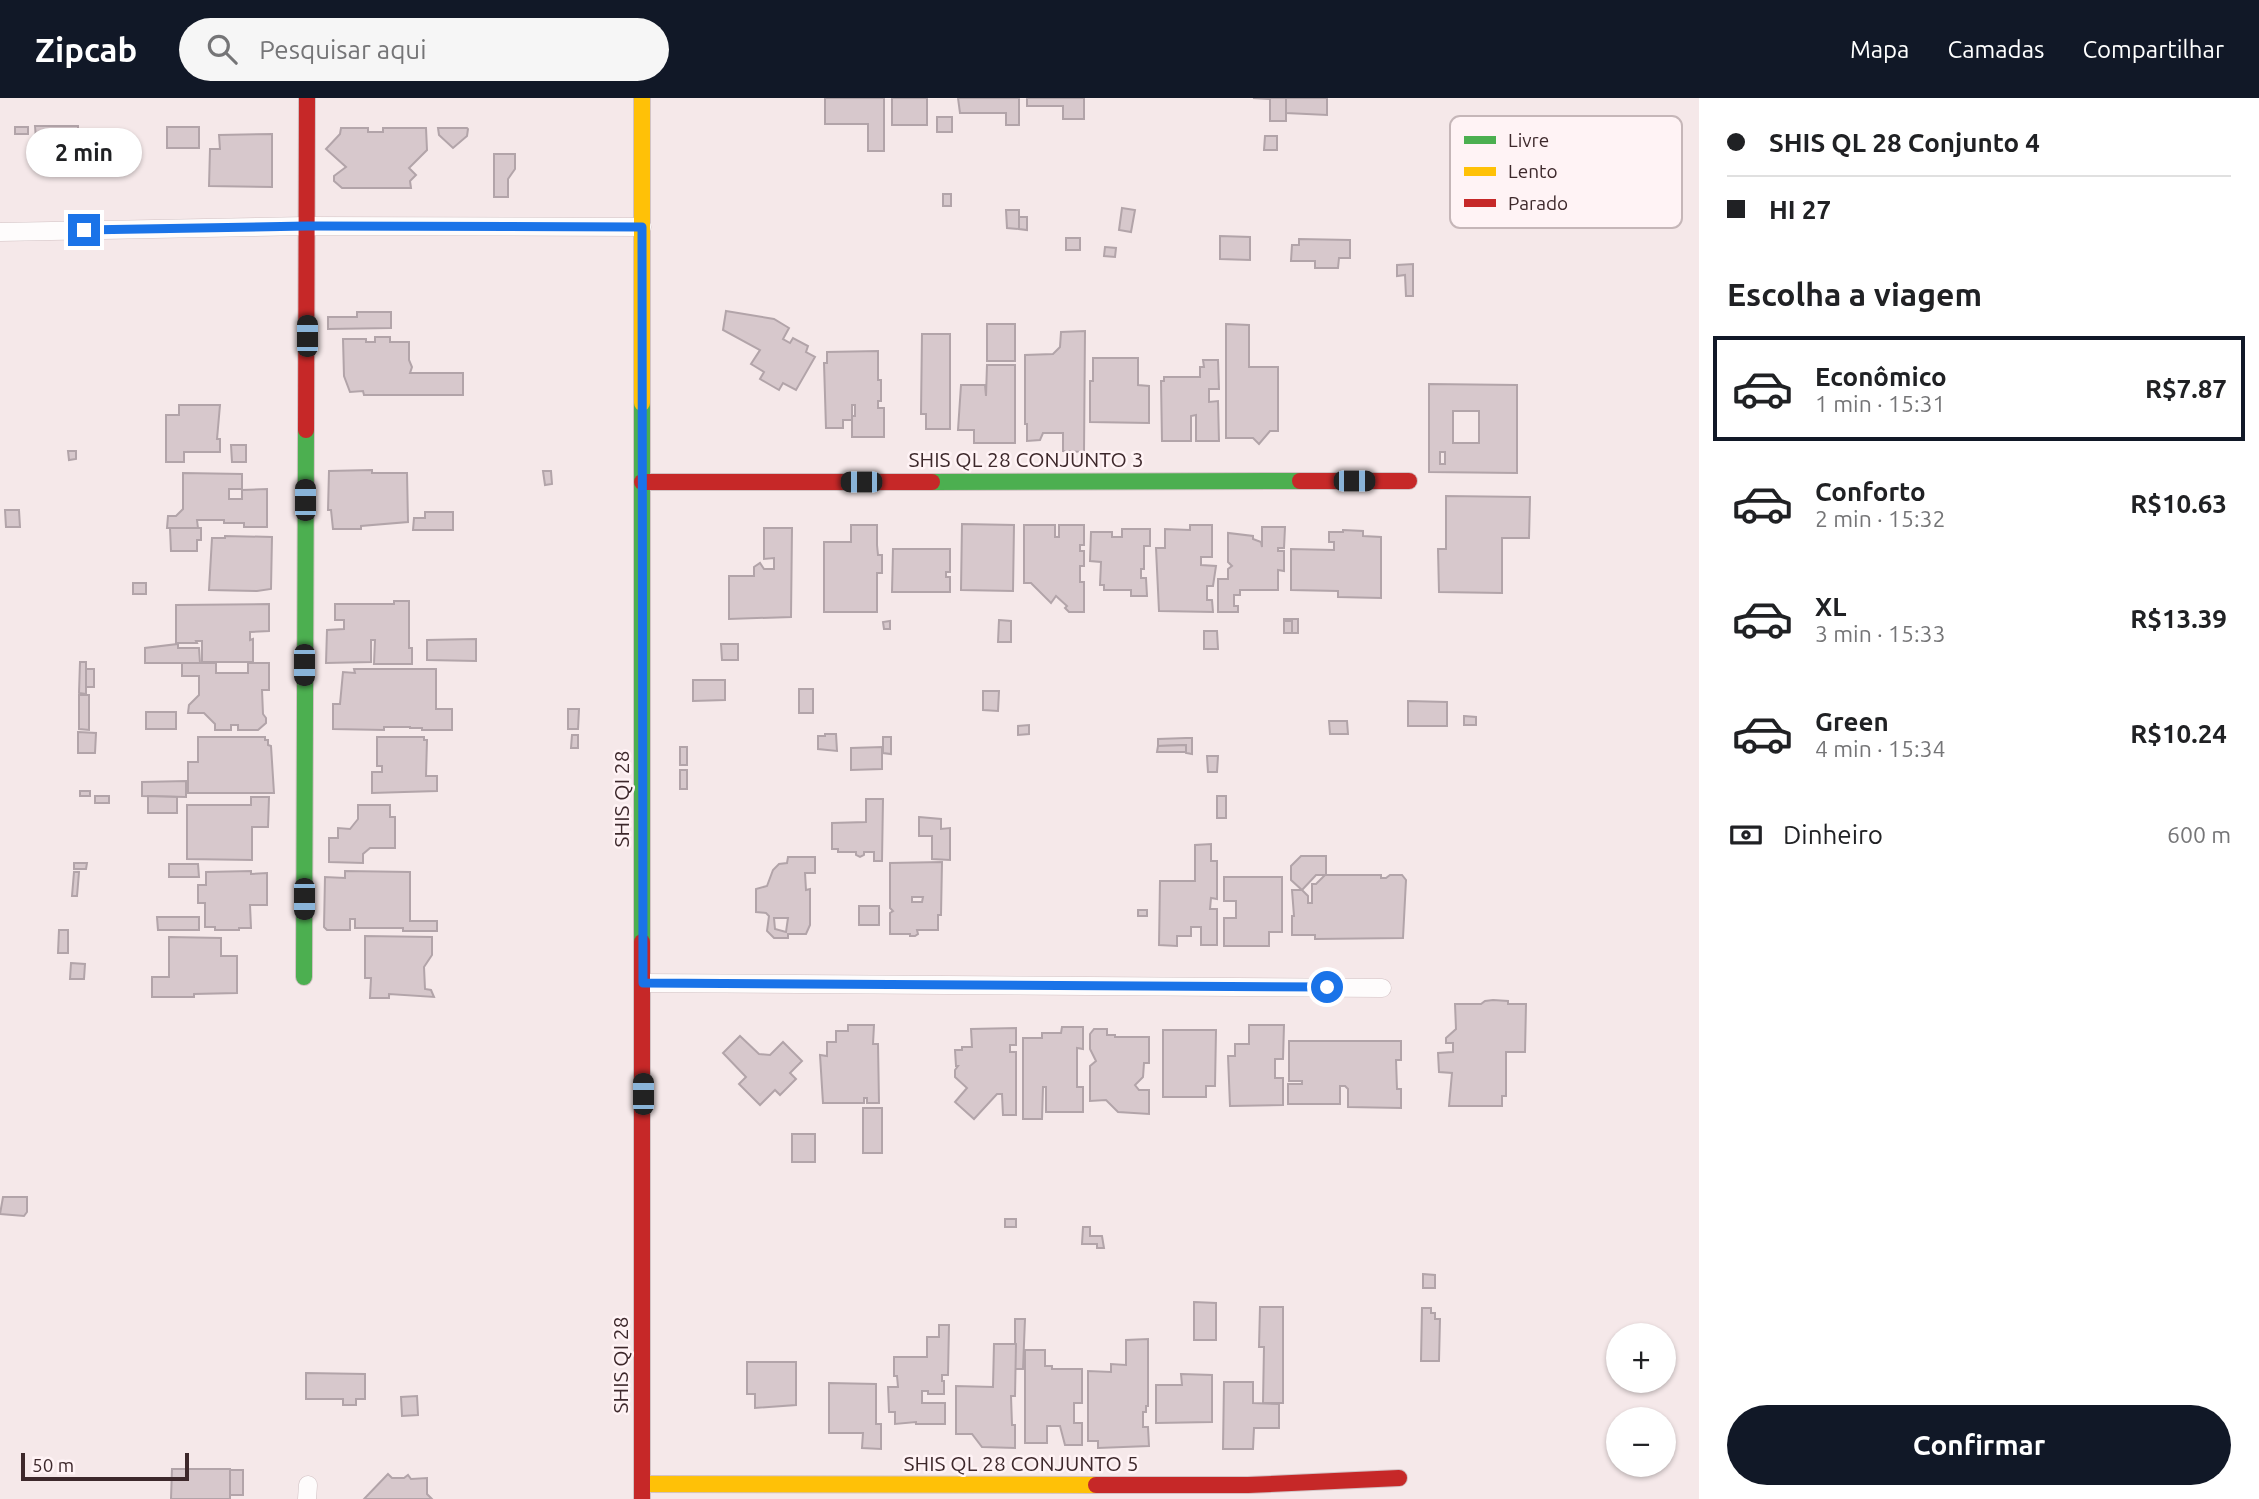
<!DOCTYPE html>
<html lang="pt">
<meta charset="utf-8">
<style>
body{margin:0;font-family:Ubuntu,sans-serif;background:#f6f6f6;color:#202124;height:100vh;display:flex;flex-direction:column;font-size:26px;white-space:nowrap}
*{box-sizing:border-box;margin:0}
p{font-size:23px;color:#757577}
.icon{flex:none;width:38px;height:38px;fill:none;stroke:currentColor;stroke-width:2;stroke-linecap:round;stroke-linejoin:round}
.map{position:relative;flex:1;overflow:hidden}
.details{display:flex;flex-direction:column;background:#fff;width:560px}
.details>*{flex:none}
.top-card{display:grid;align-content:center;height:154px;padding:0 28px;background:#fff}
.buttons{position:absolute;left:1606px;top:1225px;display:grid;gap:14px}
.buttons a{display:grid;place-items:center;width:70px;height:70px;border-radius:50%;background:#fff;box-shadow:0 2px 5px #0004;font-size:35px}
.scale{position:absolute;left:21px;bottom:18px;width:168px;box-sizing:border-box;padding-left:7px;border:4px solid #3d282b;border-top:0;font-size:19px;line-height:24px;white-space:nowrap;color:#3d282b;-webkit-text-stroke:5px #fff3f5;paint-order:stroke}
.end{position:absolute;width:32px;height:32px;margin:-16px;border:9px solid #1a73e8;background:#fff;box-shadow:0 0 0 4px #fff}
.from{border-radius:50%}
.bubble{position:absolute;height:49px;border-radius:24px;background:#fff;box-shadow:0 2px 5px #0004;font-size:23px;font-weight:700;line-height:49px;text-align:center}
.car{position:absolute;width:21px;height:42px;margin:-21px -10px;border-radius:9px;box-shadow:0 0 5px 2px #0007;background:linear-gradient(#222 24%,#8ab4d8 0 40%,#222 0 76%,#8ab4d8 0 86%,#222 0)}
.top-card b{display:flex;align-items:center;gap:24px;height:66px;font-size:26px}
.top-card b+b{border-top:2px solid #e0e0e0}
.top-card i{width:18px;height:18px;background:#202124}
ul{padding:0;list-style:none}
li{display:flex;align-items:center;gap:21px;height:105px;margin:0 14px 10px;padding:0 14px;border:4px solid transparent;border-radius:0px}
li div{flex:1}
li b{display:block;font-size:26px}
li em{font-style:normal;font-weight:700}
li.current{border-color:#111827}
li>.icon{width:63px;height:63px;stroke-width:1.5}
h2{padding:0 28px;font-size:32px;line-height:84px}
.pay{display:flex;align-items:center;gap:18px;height:77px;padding:0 28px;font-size:26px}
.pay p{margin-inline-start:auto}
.button{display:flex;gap:14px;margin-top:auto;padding:14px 28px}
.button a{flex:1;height:80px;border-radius:42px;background:#111827;color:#fff;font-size:28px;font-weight:700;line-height:80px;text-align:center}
header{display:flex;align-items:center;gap:42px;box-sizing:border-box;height:98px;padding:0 35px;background:#111827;color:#fff}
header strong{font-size:33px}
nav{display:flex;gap:38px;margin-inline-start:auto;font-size:24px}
.search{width:490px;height:63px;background:#f6f6f6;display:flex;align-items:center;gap:18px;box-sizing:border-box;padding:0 24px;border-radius:38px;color:#757577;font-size:26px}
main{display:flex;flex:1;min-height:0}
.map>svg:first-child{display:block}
.building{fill:#d7c8cc;stroke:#b2a4a9;stroke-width:2;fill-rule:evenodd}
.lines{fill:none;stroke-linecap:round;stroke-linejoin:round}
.street-casing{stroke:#d2c2c4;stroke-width:19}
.fast-casing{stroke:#d2c2c4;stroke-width:18}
.slow-casing{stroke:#d2c2c4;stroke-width:18}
.jam-casing{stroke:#d2c2c4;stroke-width:18}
.street{stroke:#fefcfc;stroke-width:18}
.fast{stroke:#4caf50;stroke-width:16}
.slow{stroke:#ffc107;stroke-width:16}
.jam{stroke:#c62828;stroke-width:16}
.route{stroke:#1a73e8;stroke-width:9}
.labels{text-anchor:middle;stroke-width:5;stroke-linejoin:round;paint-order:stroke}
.street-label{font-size:21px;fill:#3d282b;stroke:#fff3f5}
.key{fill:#fff3f5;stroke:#c5b6b8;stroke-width:2}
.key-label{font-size:19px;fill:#3d282b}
</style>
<header>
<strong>Zipcab</strong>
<div class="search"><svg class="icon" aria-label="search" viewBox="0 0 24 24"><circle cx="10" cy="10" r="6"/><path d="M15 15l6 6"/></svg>Pesquisar aqui</div>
<nav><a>Mapa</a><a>Camadas</a><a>Compartilhar</a></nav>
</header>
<main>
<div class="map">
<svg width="1699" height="1401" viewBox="0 0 1699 1401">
<rect width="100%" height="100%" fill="#f5e8e9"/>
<!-- building -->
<g class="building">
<path d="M825 0H884V53H868V26H825Z"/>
<rect x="892" y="0" width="35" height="27"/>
<path d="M958 0H1019V27H1006V15H960Z"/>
<path d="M1027 0H1084V21H1063V8H1027Z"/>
<path d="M1253 0H1286V23H1270V1Z"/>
<path d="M1327 0V17L1286 15V0Z"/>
<rect x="937" y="19" width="15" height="15"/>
<path d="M35 28H78V40L36 41Z"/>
<rect x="15" y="29" width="13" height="7"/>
<rect x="167" y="29" width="32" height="21"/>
<path d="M341 30H368V34H383V30H426L427 52 409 70 416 77 410 83 411 90H342L334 83V78L346 69 326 51 340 36Z"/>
<path d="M438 30H467L468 31 467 38 453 50 439 37Z"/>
<path d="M272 36V89L209 88 210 51H220L219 37Z"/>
<path d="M1265 38H1277V52H1264Z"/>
<path d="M494 56H515V71L508 81V99H494Z"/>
<rect x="943" y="96" width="8" height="12"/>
<path d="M1122 110 1135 112 1131 134 1119 132Z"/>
<path d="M1006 112H1019V131L1007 130Z"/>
<path d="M1019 119H1027V132L1019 131Z"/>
<path d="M1220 138 1250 139V162L1220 161Z"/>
<rect x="1066" y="140" width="14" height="12"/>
<path d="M1299 141 1350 142V160H1339L1338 170H1315V163H1291L1292 147H1299Z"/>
<path d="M1105 149 1116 150 1115 159 1104 158Z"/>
<path d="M1413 166V198H1406L1405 177 1397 178V167Z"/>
<path d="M726 213 774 221 789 230 783 241 790 245 793 240 808 248 806 254 815 259 796 292 783 285 779 292 760 281 764 274 751 266 760 252 723 232Z"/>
<path d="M357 214H391V230L328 231V219H357Z"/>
<rect x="987" y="226" width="28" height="37"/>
<path d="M1226 226 1249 227V269H1278V333H1270L1259 346 1253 340H1226Z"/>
<path d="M1085 233 1084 354 1063 353V335H1043L1040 342 1027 343V326H1025V257L1053 256 1060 249 1061 234Z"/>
<path d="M922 236H950V331H926V316H921Z"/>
<path d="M375 239H390V244H409V262L412 269 410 275H463V297H364L363 293 350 294 344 278 343 241H366V244H375Z"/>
<path d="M878 253V282H881V303H878V310H884V339H852V318H855V307H852V322H843V330H826L824 265H827V254Z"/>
<path d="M1093 260H1138V287L1149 288V325L1090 324V283H1093Z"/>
<path d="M1203 262H1218L1219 291H1209V304L1218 303 1219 343H1196V317L1191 318V343H1162L1161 283H1164V279H1200V269H1204Z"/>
<path d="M987 267H1015V345H974V332H958L961 287H985L986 298Z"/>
<path d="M1429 286 1517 287V375L1429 374ZM1453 313H1479V345H1453ZM1440 354H1445V366H1440Z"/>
<path d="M179 307H220L217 341H220V354H184V364H166V317H179Z"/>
<path d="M231 347H246V364H232Z"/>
<path d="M68 353H76V361L69 362Z"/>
<path d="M372 372V375H407L408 424 361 428V431H333L331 412H328L329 373Z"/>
<path d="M543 373H551L552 386 545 387Z"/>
<path d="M183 375 242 376V391H229V401H242V392L267 391V429H244V425H224V422H197L198 430H167L168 418H176L183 411Z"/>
<path d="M1446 398 1530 399 1529 440H1502V495L1439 494 1438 451H1446Z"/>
<path d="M5 412H19L20 429H6Z"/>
<path d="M425 414H453V432H413L414 420H425Z"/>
<path d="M962 426 1014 427 1013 493 961 492Z"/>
<path d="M851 427H877V447L878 457H882V475H877V514H824V444H851Z"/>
<path d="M1024 427H1055V439H1059V427H1084V447H1080V453H1084V468H1080V484H1084V514H1069L1065 510 1067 508 1056 498 1051 505 1031 485H1024Z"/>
<path d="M1190 427H1212V459H1201V467L1216 468 1213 488H1207V502H1212L1213 514 1159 513 1156 450H1165V431L1190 432Z"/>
<path d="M1262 429H1285L1284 450H1278V453H1284V473L1278 472V492H1240V497H1234V508H1238V514H1218V481H1228V471L1232 468 1228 464V435L1253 438V441L1261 444 1262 449Z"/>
<path d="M170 430H201V442H197V453H171Z"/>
<path d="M764 430H792L791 519 729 521V478H754V469L760 465 764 471H774V460L764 461Z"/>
<path d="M1122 431H1150V448H1144V471H1141V480H1146L1147 498H1131V492H1104V487H1100L1101 464 1090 463 1091 434H1112V439H1122Z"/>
<path d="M1343 432 1363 433V438L1381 439V500L1338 499V493L1291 492V451L1334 452V444H1329V434H1343Z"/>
<path d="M225 438 272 439 271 491 257 493 209 492 212 440H225Z"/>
<path d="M893 451H950V474H946V479H950V494H892Z"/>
<rect x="133" y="485" width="13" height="11"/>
<path d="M394 503H409V550H412V566H374L375 542H371V564L326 565 327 532 344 531V522H335V506H394Z"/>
<path d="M269 506V533L250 534V542L253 541V564H202V543H196L197 545H176V507Z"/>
<path d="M1284 521H1298V535H1292V523H1284Z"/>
<path d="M999 522 1011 523V544H998Z"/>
<path d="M890 523V531H884L883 524Z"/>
<rect x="1284" y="523" width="8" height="12"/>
<path d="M1204 533H1217L1218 551H1204Z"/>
<path d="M476 541V563L427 562V542Z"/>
<path d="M178 546V550H199L200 565H145V550Z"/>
<path d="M721 546H738V562H722Z"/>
<path d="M80 564H86V596L79 595Z"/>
<path d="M182 565H216V575H248V565H269V592H262L263 616 266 620V625L258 632H238V627H231V632H215V626L204 615H188L189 607 199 597V578H182Z"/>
<rect x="86" y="571" width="8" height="18"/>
<path d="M354 571H436V611H452V632H422V630H410V629H384V632L333 631V606H340L343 574 355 575Z"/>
<path d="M693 582H725V602L693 603Z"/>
<rect x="799" y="591" width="14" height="24"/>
<path d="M983 593H999L998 613 983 612Z"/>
<path d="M79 597H89V632L79 631Z"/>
<path d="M1408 603 1447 604V628H1408Z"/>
<path d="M568 611H579L578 631H568Z"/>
<rect x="146" y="614" width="30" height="17"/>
<path d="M1464 618 1476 619V627H1464Z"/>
<path d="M1329 623H1347L1348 636H1330Z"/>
<path d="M1029 627V636L1018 637V628Z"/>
<path d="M78 634 96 635 95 655H78Z"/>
<path d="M825 636H836L837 653 818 651V638H825Z"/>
<path d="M572 637H578V650H571Z"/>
<path d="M198 639H265V642H268V647L271 648 274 695H188V664H198Z"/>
<path d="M377 639H424V642H427L426 678H437V693L372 695V674H382V668H377Z"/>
<path d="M883 639H891V656L883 655Z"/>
<path d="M1186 640H1192V656L1186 655V647L1158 648V641Z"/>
<path d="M1186 647V654H1157L1158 648Z"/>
<rect x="680" y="649" width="7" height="18"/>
<path d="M882 649V671L851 672V650Z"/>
<path d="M1207 658H1218L1217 674H1208Z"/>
<rect x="680" y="672" width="7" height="19"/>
<path d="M186 683V699L142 698V684Z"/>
<rect x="80" y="693" width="10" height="5"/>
<rect x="95" y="698" width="14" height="7"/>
<path d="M148 698 177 699V715H148Z"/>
<rect x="1217" y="698" width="9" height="22"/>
<path d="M251 699H269L268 729H252V762L187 761V707H251Z"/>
<path d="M866 701H883L882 763H874V754H864V757L860 759 856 757V754H838V751H832V725L866 724Z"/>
<path d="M358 707H390V719H395V750H370L363 756V765L329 764V740H338V730L350 731 358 721Z"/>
<path d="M919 719 941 721V731L950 730V762L932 761V738H919Z"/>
<path d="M1211 746V763H1217V801L1211 800 1210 811H1217V847H1201V829H1191V838H1177V848L1159 847 1160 783H1195V747Z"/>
<path d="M1301 758H1326V777H1316L1302 792 1291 782V768Z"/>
<path d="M788 759H815V775H805L806 792 810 791V827L806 836H788V840H774L767 833 769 818 766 815 756 814V791L767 788 773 772 779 766 787 765ZM774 820H788L786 834 775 831Z"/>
<path d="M942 764 941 817H938V832H917L918 836 915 838H910V836H890V815L893 813 890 810V765ZM912 799H923L922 804H912Z"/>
<path d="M74 765H87L86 771H74Z"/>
<path d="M169 766H198L199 779H169Z"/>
<path d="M251 773V776L267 775V807H250L251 830H239V832H215V829H205V805H198V787H206V774Z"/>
<path d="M345 773 410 774V823H437V833H403V830H355V821H350V832H327L324 829 325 779 345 780Z"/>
<path d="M74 774H79L77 798H72Z"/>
<path d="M1325 777H1381V780H1386L1390 777H1402L1406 782 1403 840 1315 841V837H1292V818H1294L1292 792H1302L1308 798V805H1312V786H1316Z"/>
<path d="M1224 779H1282V834H1269V848H1224V820H1236V803H1224Z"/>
<rect x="859" y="808" width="20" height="19"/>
<rect x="1138" y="812" width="9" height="6"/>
<path d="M157 819H199V832H158Z"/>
<path d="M59 832H68V855H58Z"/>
<path d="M365 838 432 839V857L424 869 425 891 431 892 434 899 389 896V900H370L371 880H365Z"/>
<path d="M169 839 221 840V858H237V895L194 896V899H152V879H169Z"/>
<path d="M71 865 85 866 84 881H70Z"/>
<path d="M1493 902 1508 903V906H1526L1525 954H1506V998H1502V1008H1449L1452 975 1439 974 1438 955 1453 954V945H1446V940L1456 931 1455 906H1481L1485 903Z"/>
<path d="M848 927H874L873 946H878L879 1005H867V1000H864V1005H823L820 957 827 958V944H836V933H848Z"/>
<path d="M1249 927H1284L1283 961H1275V980H1283V1007L1230 1008 1228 958H1235V946H1249Z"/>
<path d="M1062 929H1083V951L1077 950V989H1083V1014H1046V989H1043L1042 1021H1023V940H1042V935H1061Z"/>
<path d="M1016 930V947H1010V954H1016V1017H1003L1002 996H997L974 1021 955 1004 967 990 955 979V972L958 968H956L955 952H962V949H972L971 931Z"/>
<path d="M1094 931H1107V937H1115V939H1149V965H1144L1143 979 1135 987 1139 992H1149V1016L1118 1014 1106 1002 1090 1003V968L1096 963 1090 951V936Z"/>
<path d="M1163 932H1216L1215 988H1206V999H1163Z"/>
<path d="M740 938 759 956 770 957 783 944 802 963 790 975 796 981 780 997 775 992 760 1007 739 986 746 979 723 955Z"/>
<path d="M1289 943H1401V962H1396L1397 991H1401V1010L1348 1009V991L1345 988H1340V1006H1288V986H1302V983H1289Z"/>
<rect x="863" y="1010" width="19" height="45"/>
<rect x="792" y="1036" width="23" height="28"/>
<path d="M3 1099H27V1114L24 1118 0 1116Z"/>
<rect x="1005" y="1121" width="11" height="8"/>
<path d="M1083 1129H1090V1138H1102L1104 1150H1097V1146H1082Z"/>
<path d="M1423 1176 1435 1177V1190H1423Z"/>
<path d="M1194 1204 1216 1205V1242H1194Z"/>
<path d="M1260 1209H1283V1305H1263L1264 1249H1259Z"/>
<path d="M1422 1210H1431V1215H1435V1221H1440L1439 1263H1421Z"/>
<path d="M1015 1221H1025L1023 1271H1015Z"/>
<path d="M939 1227H949L948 1277H942V1283H944V1296H928V1293H922V1305H945V1326H916V1324L895 1326V1314H889L888 1289H898L897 1278H894V1259H927V1239H939Z"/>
<path d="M1148 1241V1308H1146V1314H1143V1329H1148L1149 1348 1098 1350V1343H1088V1273L1111 1274V1266L1126 1267V1242Z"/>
<path d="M994 1246H1016L1015 1298H1011L1012 1327H1015V1350L982 1349 972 1336H956V1288L993 1289Z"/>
<path d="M1025 1252H1045V1268H1052V1271H1082V1305H1074V1325H1082V1347H1065L1060 1328H1047V1345H1025Z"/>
<path d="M747 1264H796V1307L755 1310V1296H747Z"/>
<path d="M306 1275 365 1276V1301H356V1307H343V1301H306Z"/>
<path d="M1181 1276 1212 1277V1324L1156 1325V1287H1182Z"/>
<path d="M1224 1284H1253V1305L1279 1306V1330H1254L1253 1351H1223Z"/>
<path d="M829 1285 876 1286V1326H881V1351L862 1350 863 1335H829Z"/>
<path d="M417 1298 418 1317 402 1318 401 1299Z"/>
<path d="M172 1371H230V1401H171Z"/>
<rect x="230" y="1372" width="13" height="25"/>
<path d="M388 1376 392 1380H404L408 1377 411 1381 427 1380V1396L432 1401H364Z"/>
</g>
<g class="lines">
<!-- street casing -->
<g class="street-casing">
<g id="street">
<path d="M0 134 307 128 642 129"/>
<path d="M643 885 1382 890"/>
<path d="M307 1401 308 1387"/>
</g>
</g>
<!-- fast casing -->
<g class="fast-casing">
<g id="fast">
<path d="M642 305V844"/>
<path d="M932 384 1300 383"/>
<path d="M304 879 306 332"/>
</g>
</g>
<!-- slow casing -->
<g class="slow-casing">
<g id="slow">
<path d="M642 0V305"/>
<path d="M642 1386 1096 1387"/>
</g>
</g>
<!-- jam casing -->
<g class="jam-casing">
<g id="jam">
<path d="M306 332 307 0"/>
<path d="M1300 383H1409"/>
<path d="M642 384H932"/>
<path d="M642 844V1401"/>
<path d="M1096 1387H1248L1399 1380"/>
</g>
</g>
<!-- street -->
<use href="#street" class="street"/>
<!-- fast -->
<use href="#fast" class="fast"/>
<!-- slow -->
<use href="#slow" class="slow"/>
<!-- jam -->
<use href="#jam" class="jam"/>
</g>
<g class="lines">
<!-- route -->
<path class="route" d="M84 132 307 128 642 129 643 885 1327 889"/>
</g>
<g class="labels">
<!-- street labels -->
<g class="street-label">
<text x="1026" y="369">SHIS QL 28 CONJUNTO 3</text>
<text transform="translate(622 701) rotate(-90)" y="7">SHIS QI 28</text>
<text transform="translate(621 1267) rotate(-90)" y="7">SHIS QI 28</text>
<text x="1021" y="1373">SHIS QL 28 CONJUNTO 5</text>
</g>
</g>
<!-- legend -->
<rect x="1450" y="18" width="232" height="112" rx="10" class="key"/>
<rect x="1464" y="38" width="32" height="8" fill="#4caf50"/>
<rect x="1464" y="69" width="32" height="9" fill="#ffc107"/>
<rect x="1464" y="101" width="32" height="8" fill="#c62828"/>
<g class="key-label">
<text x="1508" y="49">Livre</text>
<text x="1508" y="80">Lento</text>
<text x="1508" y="112">Parado</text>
</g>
</svg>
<div class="buttons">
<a>+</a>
<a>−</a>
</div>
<div class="scale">50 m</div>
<i class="end from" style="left:1327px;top:889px"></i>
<i class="end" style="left:84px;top:132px"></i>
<div class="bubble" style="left:26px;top:30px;width:116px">2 min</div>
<i class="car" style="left:307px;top:238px;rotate:0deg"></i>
<i class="car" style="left:1354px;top:383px;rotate:90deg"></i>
<i class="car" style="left:861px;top:384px;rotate:270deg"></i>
<i class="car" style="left:305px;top:402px;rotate:0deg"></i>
<i class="car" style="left:304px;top:567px;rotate:180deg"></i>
<i class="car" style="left:304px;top:801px;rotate:180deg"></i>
<i class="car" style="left:643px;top:996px;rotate:0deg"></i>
</div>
<section class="details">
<div class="top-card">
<b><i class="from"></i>SHIS QL 28 Conjunto 4</b>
<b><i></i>HI 27</b>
</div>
<h2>Escolha a viagem</h2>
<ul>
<li class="current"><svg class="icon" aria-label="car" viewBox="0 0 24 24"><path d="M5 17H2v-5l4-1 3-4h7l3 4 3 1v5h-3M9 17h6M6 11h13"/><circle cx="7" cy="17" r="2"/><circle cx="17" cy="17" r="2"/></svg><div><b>Econômico</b><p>1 min · 15:31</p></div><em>R$7.87</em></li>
<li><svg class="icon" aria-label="car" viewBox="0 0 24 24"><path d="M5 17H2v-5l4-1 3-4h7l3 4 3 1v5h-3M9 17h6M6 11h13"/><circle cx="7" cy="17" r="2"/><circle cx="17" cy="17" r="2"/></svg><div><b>Conforto</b><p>2 min · 15:32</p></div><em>R$10.63</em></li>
<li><svg class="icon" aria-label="car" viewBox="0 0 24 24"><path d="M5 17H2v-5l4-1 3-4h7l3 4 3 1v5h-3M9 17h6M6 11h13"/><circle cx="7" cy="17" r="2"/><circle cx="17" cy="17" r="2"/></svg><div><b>XL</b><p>3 min · 15:33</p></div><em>R$13.39</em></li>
<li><svg class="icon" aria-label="car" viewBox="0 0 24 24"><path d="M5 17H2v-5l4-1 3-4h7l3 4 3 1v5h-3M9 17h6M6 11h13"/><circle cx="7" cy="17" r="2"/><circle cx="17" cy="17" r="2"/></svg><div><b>Green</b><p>4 min · 15:34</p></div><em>R$10.24</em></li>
</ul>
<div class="pay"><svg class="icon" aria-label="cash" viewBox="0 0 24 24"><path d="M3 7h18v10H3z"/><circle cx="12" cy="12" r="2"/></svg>Dinheiro<p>600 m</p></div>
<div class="button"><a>Confirmar</a></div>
</section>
</main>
